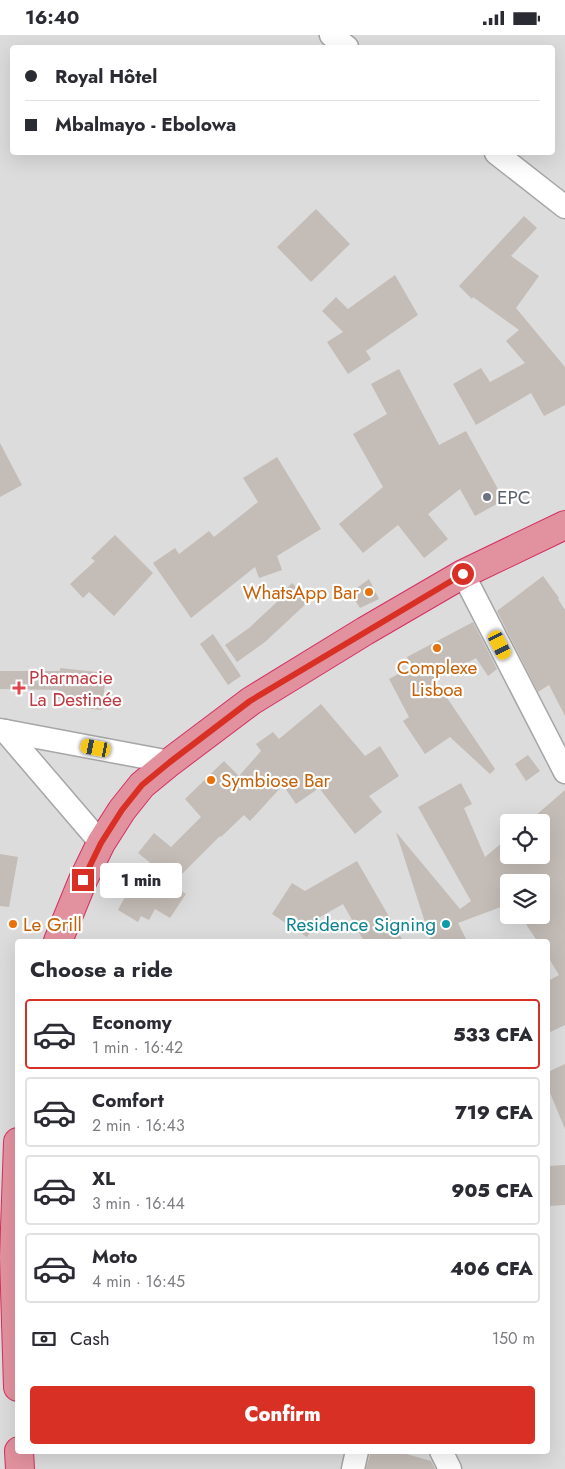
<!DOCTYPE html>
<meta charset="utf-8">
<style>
body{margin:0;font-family:Jost,sans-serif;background:#f2f2f3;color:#2b2b33;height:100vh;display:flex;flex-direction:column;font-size:19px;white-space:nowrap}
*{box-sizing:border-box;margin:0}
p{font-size:16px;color:#7c7c81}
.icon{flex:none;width:28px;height:28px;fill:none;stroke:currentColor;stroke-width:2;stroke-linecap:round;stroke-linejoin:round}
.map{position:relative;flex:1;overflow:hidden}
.panel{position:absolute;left:15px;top:904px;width:535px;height:515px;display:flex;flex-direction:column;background:#fff;border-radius:5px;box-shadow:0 5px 20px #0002}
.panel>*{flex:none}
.top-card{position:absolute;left:10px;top:10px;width:545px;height:110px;border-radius:5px;box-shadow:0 5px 20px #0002;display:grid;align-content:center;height:110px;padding:0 15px;background:#fff}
.fabs{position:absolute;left:500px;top:779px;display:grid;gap:10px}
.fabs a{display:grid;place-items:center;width:50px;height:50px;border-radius:5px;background:#fff;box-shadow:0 5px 20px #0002;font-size:25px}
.end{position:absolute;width:22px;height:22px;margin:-11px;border:6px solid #d93025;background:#fff;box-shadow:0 0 0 2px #fff}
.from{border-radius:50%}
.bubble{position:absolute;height:35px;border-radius:5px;background:#fff;box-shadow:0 5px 20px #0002;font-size:16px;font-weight:800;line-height:35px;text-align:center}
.car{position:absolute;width:15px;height:30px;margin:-15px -8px;border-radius:6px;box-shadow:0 0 4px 1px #0007;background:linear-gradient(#f5c518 24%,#345 0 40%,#f5c518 0 76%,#345 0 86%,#f5c518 0)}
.top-card b{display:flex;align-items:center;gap:18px;height:48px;font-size:19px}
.top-card b+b{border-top:1px solid #e1e1e2}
.top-card i{width:12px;height:12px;background:#2b2b33}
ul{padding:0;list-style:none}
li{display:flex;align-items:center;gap:15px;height:70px;margin:0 10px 8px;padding:0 5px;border:2px solid #e1e1e2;border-radius:5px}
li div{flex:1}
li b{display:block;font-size:19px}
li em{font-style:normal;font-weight:800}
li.selected{border-color:#d93025}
li>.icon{width:45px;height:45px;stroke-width:1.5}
h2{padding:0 15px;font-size:22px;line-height:60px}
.pay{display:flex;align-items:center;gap:12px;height:55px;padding:0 15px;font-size:19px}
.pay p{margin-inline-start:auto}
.cta{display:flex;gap:10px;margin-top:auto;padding:10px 15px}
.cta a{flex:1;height:58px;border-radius:5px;background:#d93025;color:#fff;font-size:20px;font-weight:800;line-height:58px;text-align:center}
.status{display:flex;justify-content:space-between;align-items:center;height:35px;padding:0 25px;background:#fff;direction:ltr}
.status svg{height:14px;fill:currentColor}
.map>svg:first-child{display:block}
.residential{fill:#dddcdc;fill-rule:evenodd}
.building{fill:#c4bcb6}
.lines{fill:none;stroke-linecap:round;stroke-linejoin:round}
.street-casing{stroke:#a6a6a6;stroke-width:25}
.highway-casing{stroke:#d22f61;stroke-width:30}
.street{stroke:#fff;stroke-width:22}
.highway{stroke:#e2929e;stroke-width:28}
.route{stroke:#d93025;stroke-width:6}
.worship-dot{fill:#6b7280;stroke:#fff;stroke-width:2}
.food-dot{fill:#e8710a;stroke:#fff;stroke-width:2}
.health-dot{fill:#e0444e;stroke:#fff;stroke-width:2}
.culture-dot{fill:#0f9aa8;stroke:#fff;stroke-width:2}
.labels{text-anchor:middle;stroke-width:4.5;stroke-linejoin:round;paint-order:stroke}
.worship-label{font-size:19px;fill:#5b616d;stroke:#fff;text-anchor:start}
.food-label{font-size:19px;fill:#c56008;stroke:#fff;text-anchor:start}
.health-label{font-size:19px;fill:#be3a42;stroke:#fff;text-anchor:start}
.culture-label{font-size:19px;fill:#0d838f;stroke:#fff;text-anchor:end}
</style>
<div class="status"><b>16:40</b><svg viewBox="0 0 49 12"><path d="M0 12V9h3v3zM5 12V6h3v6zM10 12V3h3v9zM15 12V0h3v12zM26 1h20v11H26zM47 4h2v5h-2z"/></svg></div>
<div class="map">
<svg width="565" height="1434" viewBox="0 0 565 1434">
<rect width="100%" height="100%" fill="#efede6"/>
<!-- residential -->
<path class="residential" d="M0 0H565V1434H0ZM12 12H552V118H12ZM509 788H541V820H509ZM509 848H541V880H509ZM18 906H548V1416H18Z"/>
<!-- building -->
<g class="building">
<path d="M316 174 350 209 311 247 277 212Z"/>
<path d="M524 181 537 193 511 221 539 241 516 273 565 332V370L544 381 531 358 476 390 453 349 481 333 490 347 525 328 506 306 519 295 473 262 472 264 459 251Z"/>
<path d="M395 240 418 280 366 316 371 324 348 339 327 307 343 297 322 276 336 262 348 274Z"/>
<path d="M399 334 439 410 466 396 504 465 475 481 460 454 428 479 448 504 424 523 398 490 363 518 339 489 383 452 353 399 387 379 371 349Z"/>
<path d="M0 408 22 450 0 462Z"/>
<path d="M277 422 321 494 277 521 282 535 259 543 255 532 191 583 153 528 175 513 179 519 209 496 214 502 258 467 243 443Z"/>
<path d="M115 500 153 538 114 581 89 557 83 563 70 549 95 526 91 523Z"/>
<path d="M543 541 559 563 558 564 565 575V681L549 650 538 657 497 576Z"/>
<path d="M369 544 379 564 360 573 350 558Z"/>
<path d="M292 548 309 566 265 607 237 627 225 610 249 593 278 566 276 564Z"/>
<path d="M473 587 497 634 488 641 476 623 435 645 495 734 490 739 450 702 425 719 403 686 409 682 389 644 411 632 407 622Z"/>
<path d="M213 599 241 641 228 650 200 609Z"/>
<path d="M60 633 106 638 102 675 81 673V666L57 663 58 655 0 654V636H60Z"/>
<path d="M321 669 365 721 380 711 399 741 369 761 382 777 355 799 319 753 296 769 283 750 250 786 244 780 221 802 220 801 171 850 186 859 170 883 155 874 149 885 141 881 138 887 118 875 128 856 134 859 153 830 138 818 154 798 171 812 201 782 185 764 224 726 239 741 261 716 256 709 273 697 279 704Z"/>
<path d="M528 720 540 736 526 746 515 729Z"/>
<path d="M461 748 472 769 464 773 485 822 509 802V820H541V788H527L565 755V990L548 998V946L559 940 548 922V906H537L520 880H541V848H509V869L458 888 467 906H431L396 797 460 874 471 866 418 772Z"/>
<path d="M0 819 18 822 9 872 0 871Z"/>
<path d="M357 826 403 906H364L343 869 320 882 307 902 272 879 292 848 305 856Z"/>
<path d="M565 1029V1094L548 1053V1037Z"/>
<path d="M565 1130V1170L548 1171V1131Z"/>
<path d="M371 1416H396L431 1426 435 1434H366Z"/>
</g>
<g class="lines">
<!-- street casing -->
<g class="street-casing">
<g id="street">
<path d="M331 0 347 12"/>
<path d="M496 118 565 172"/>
<path d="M463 539 565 737"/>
<path d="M0 695 170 727"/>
<path d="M5 696 101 808"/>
<path d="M441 1416 450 1434"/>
<path d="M353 1434 357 1416"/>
</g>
</g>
<!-- highway casing -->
<g class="highway-casing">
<g id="highway">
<path d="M58 906 83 845 101 808 122 775 142 750 170 727 251 666 365 596 463 539 565 490"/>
<path d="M18 1107 14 1222 18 1352"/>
<path d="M19 1416 20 1434"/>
</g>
</g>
<!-- street -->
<use href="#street" class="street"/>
<!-- highway -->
<use href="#highway" class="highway"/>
</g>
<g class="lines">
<!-- route -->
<path class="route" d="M83 845 101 808 122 775 142 750 170 727 250 666 463 539"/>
</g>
<!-- markers -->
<circle class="worship-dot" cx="487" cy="462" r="5"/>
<g class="food-dot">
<circle cx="369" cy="557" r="5"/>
<circle cx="437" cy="613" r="5"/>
<circle cx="211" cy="745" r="5"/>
<circle cx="13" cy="889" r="5"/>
</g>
<path class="health-dot" d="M16.5 645.5h5v5h5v5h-5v5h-5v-5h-5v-5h5z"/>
<circle class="culture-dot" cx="446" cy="889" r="5"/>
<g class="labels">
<!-- worship labels -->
<g class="worship-label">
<text x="497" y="469">EPC</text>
</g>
<!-- food labels -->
<g class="food-label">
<text x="359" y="564" text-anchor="end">WhatsApp Bar</text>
<text x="437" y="639" text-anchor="middle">Complexe<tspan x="437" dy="22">Lisboa</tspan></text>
<text x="221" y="752">Symbiose Bar</text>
<text x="23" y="896">Le Grill</text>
</g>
<!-- health labels -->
<g class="health-label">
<text x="29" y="649">Pharmacie<tspan x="29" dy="22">La Destinée</tspan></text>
</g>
<!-- culture labels -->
<g class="culture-label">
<text x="436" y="896">Residence Signing</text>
</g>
</g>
</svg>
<div class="fabs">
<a><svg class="icon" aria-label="locate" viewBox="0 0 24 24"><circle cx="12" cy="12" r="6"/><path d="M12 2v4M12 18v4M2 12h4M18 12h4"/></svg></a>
<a><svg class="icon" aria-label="layers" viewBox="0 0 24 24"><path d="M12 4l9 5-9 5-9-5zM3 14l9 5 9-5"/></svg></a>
</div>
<i class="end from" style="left:463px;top:539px"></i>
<i class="end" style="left:83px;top:845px"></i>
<div class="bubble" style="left:100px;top:828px;width:82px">1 min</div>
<i class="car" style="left:500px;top:610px;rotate:153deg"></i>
<i class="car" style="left:96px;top:713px;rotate:281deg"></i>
<div class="top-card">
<b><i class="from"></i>Royal Hôtel</b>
<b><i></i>Mbalmayo - Ebolowa</b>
</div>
<section class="panel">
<h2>Choose a ride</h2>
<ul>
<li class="selected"><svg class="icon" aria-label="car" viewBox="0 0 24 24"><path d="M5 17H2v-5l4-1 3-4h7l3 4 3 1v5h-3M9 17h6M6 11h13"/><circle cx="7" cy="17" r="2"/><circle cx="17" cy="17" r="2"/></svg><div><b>Economy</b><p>1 min · 16:42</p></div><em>533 CFA</em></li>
<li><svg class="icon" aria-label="car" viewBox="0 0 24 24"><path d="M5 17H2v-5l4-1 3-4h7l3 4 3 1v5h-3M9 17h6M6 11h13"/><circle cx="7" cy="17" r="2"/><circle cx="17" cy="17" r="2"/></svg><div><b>Comfort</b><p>2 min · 16:43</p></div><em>719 CFA</em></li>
<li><svg class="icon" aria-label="car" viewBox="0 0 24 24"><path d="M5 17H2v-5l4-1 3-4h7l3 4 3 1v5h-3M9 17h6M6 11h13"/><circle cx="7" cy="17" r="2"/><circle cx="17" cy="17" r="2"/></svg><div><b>XL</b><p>3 min · 16:44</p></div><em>905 CFA</em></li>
<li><svg class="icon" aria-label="car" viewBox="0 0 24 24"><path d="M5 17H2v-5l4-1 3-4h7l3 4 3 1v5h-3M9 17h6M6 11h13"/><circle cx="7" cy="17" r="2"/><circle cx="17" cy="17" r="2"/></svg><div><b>Moto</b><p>4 min · 16:45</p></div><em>406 CFA</em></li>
</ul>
<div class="pay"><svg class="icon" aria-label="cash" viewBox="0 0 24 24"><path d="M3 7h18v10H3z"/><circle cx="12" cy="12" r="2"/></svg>Cash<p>150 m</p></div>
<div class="cta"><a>Confirm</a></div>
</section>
</div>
